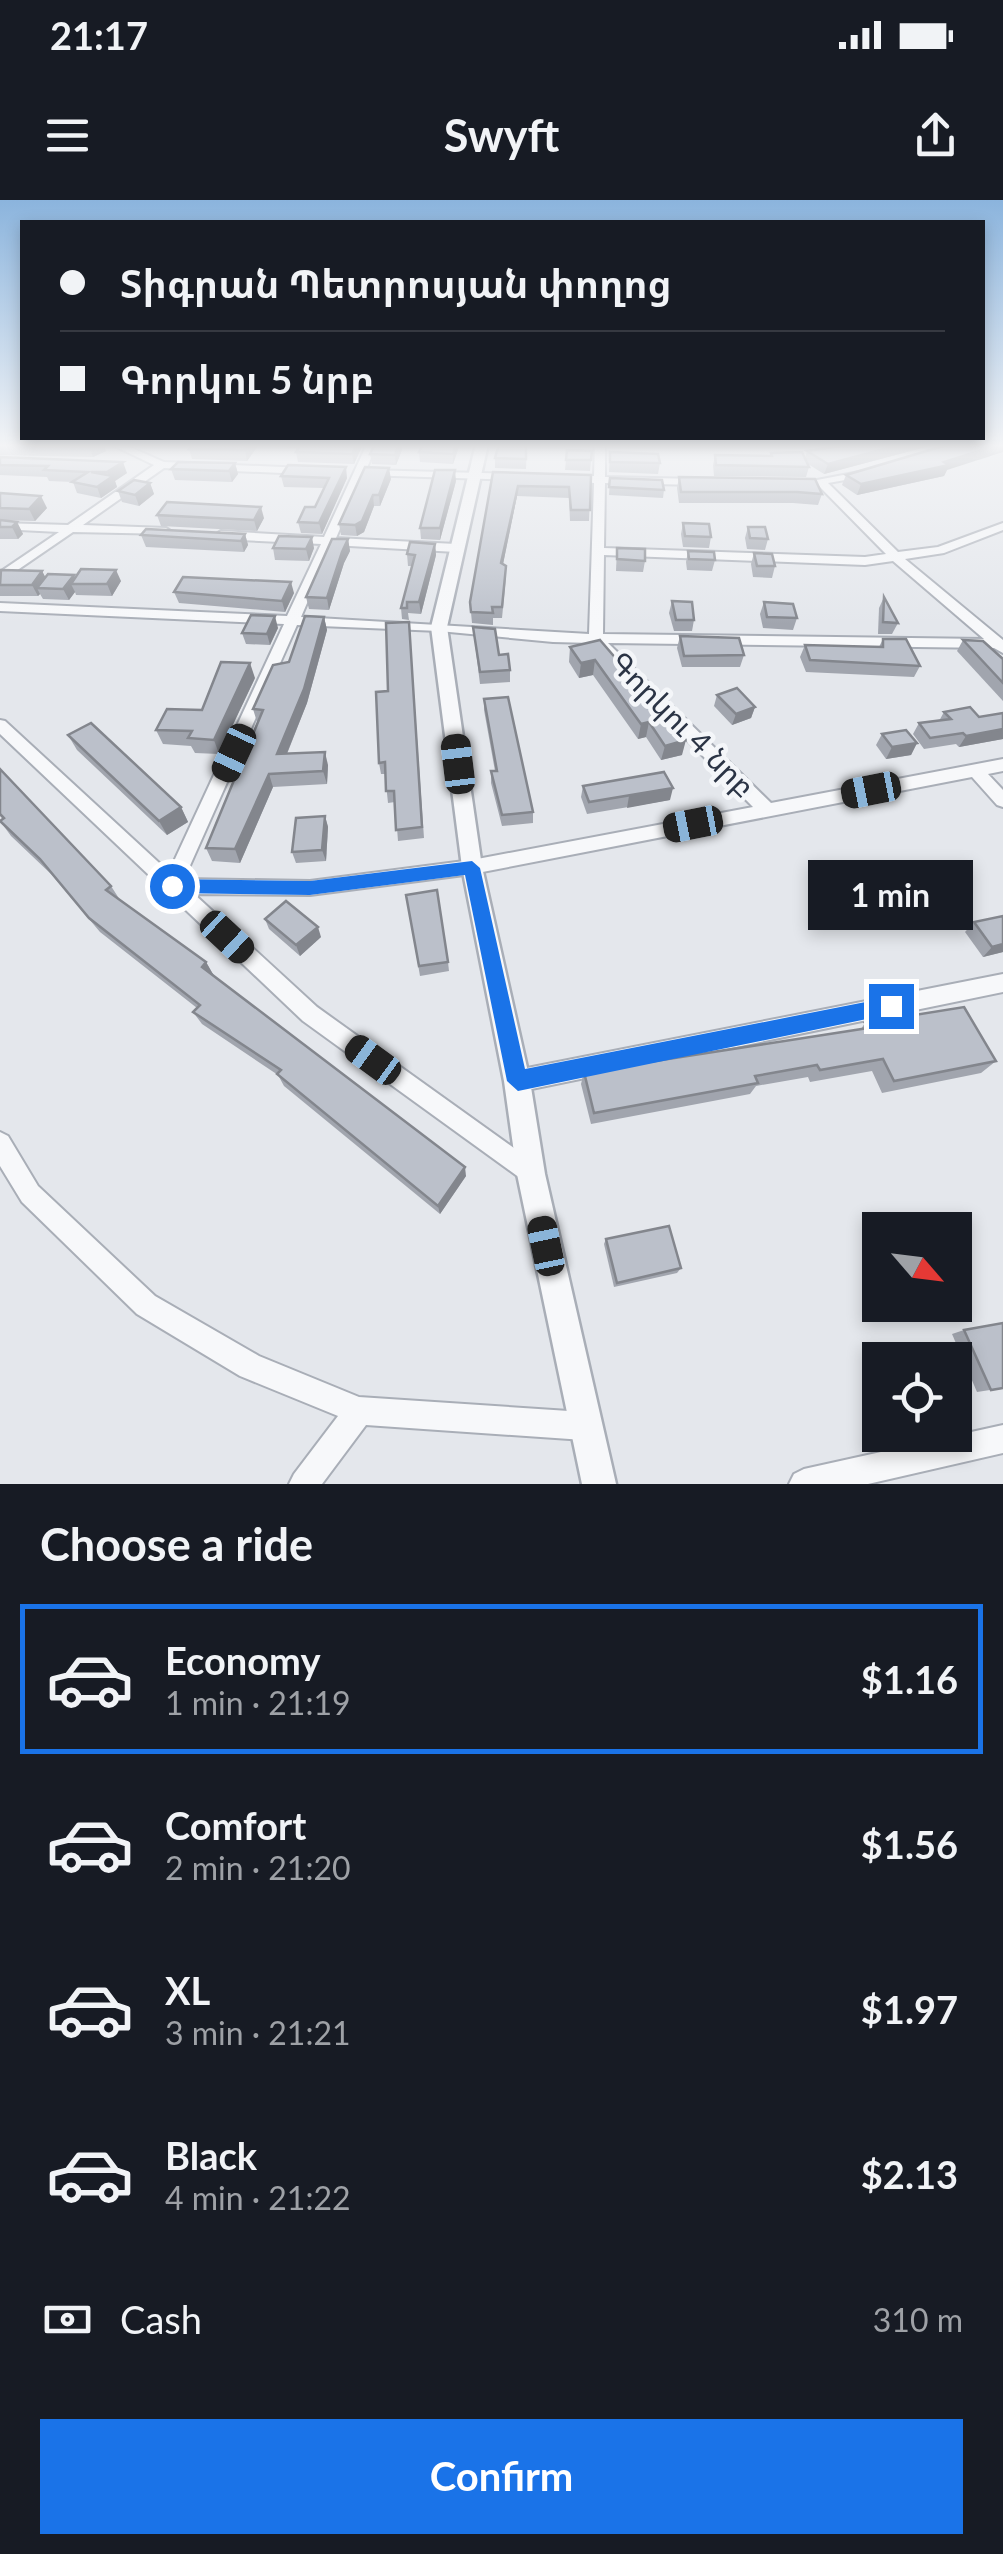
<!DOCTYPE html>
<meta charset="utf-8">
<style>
body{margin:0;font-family:Lato,"Noto Sans Armenian",sans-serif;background:#20242c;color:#f1f3f6;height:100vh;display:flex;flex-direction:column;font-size:38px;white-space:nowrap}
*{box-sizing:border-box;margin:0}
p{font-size:32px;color:#9ea1a6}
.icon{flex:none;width:55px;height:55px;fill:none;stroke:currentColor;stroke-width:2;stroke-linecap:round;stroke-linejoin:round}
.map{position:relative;height:1284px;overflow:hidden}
.panel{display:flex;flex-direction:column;background:#171b24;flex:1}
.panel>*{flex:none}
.banner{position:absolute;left:20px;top:20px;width:965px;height:220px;border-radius:0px;box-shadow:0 5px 15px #0003;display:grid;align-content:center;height:220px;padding:0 40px;background:#171b24}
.needle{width:65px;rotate:118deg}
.controls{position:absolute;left:862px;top:1012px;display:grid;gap:20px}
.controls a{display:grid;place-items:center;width:110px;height:110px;border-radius:0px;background:#171b24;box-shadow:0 5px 15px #0003;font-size:50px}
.end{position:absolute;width:45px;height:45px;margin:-22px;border:12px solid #1a73e8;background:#fff;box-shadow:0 0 0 5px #fff}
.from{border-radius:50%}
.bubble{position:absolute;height:70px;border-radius:0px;background:#171b24;box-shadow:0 5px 15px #0003;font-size:32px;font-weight:700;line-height:70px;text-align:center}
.car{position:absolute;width:30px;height:60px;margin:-30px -15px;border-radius:12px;box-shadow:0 0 8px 2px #0007;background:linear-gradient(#222 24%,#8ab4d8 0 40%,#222 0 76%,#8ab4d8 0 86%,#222 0)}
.banner b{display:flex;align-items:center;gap:35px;height:95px;font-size:38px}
.banner b+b{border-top:2px solid #363941}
.banner i{width:25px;height:25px;background:#f1f3f6}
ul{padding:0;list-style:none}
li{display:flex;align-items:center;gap:30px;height:150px;margin:0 20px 15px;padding:0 20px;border:5px solid transparent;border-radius:0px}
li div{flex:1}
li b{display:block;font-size:38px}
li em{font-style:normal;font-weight:700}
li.active{border-color:#1a73e8}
li>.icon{width:90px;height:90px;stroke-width:1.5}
h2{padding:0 40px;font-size:45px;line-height:120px}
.pay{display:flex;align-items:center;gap:25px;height:110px;padding:0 40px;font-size:38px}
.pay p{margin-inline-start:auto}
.primary-button{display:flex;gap:20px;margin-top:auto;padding:20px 40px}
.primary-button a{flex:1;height:115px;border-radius:0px;background:#1a73e8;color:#fff;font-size:40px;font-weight:700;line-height:115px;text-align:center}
.status{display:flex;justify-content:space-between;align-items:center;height:70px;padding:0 50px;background:#171b24;direction:ltr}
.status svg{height:28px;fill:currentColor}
header{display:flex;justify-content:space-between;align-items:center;height:130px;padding:0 40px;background:#171b24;font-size:45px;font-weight:700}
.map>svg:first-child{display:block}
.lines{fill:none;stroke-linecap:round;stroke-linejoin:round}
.minor-casing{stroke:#a9aeb7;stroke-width:4}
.tertiary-casing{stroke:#a9aeb7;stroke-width:5}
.minor{fill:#f7f8fa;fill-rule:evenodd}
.tertiary{fill:#f7f8fa;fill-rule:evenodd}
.wall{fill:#a1a5ae}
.shaded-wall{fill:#83868d}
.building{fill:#bbc0ca;stroke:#83868d;stroke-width:2.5}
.route{fill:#1a73e8}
.labels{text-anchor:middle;stroke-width:9;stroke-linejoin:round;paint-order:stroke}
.street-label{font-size:30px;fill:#2b3445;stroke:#f4f6f9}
</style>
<div class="status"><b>21:17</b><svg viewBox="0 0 49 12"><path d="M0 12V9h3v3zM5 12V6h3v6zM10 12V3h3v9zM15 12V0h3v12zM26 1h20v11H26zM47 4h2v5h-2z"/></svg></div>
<header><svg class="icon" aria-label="menu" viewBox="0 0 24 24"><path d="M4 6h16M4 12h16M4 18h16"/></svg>Swyft<svg class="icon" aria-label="share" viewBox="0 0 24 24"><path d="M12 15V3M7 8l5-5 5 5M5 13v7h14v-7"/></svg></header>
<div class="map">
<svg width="1003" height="1284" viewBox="0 0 1003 1284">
<rect width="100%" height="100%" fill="#e4e7ec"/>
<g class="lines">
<!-- minor casing -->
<g class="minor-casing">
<g id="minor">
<path d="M110 244H123L164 262 305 268 310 271 305 274 164 268 83 325 166 328 172 332 170 334 73 332 0 382V372L59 332 0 329V323L68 325 154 265Z"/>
<path d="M367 244H377L366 270 515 274 520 277 515 280 363 275 336 338 456 344 462 348 456 352 332 345 301 417 589 434 594 283 571 282 566 279 571 276H594L595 244H605V277L700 279 705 282 700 285 605 283 604 348 865 357 886 354 818 285 796 288 791 285 864 271 869 274 868 276 828 283 898 352 938 347 1003 323V330L944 353 905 359 1003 440V453L994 448 608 443 771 603 1003 559V571L988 574 1003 590V607L997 605 972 577 472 674 310 695 194 694 317 807 539 966 543 974 539 982 531 986 303 821 0 534V520L5 521 169 672 284 424 0 411V403L287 416 321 344 221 339 215 335 221 331 324 337ZM604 355 865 365 893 361 984 439 603 434ZM297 425 439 431 553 442 592 443 753 607 472 660 310 681 184 679Z"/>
<path d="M1003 774V792L517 892 509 889 506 881 509 873 517 870Z"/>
<path d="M0 932 8 936 38 986 155 1096 259 1156 359 1197 584 1212 594 1216 598 1226 594 1236 584 1240 366 1225 322 1284H289L294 1274 338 1216 240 1176 137 1114 22 1002 0 966Z"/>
<path d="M1003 1225V1253L868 1284H789L794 1274 804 1269Z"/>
</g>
</g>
<!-- tertiary casing -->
<g class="tertiary-casing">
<path id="tertiary" d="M476 244H488L447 427 482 667 530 881 545 974 616 1284H582L517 974 504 881 462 667 431 427Z"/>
</g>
<!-- minor -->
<use href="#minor" class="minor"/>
<!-- tertiary -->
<use href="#tertiary" class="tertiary"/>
</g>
<!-- wall -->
<g class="wall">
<path d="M0 244H103L106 251 93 257 0 255Z"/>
<path d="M249 244H256L257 247 247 261 192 259 189 249Z"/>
<path d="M260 244H363L354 264 298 262 296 252 298 249Z"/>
<path d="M423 244H460L453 264 420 262 419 252Z"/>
<path d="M527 244 526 269 495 268V258Z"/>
<path d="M843 244H937L824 274 808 264 809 267 806 277 714 276 713 265 715 255 770 256 771 253 805 258 807 251 843 246Z"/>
<path d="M402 250 396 265 372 264 370 254Z"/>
<path d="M567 250 592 251 590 271 565 270Z"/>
<path d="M610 252 660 263 658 274 609 272Z"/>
<path d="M0 257 127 273 115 281 117 287 101 298 77 293 73 282 49 281 47 277 0 275Z"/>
<path d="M235 263 238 274 232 282 175 280 171 269Z"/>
<path d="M947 270 944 276 857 295 842 285 846 275Z"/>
<path d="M493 272 591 275 589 321H570L569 298 517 296 503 364 506 377 502 418H493V425L472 423 470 402Z"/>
<path d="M281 276 347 278 322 334 301 333 298 322 315 307 324 288 284 287Z"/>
<path d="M679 277 822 294 818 305 793 303H679L677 288Z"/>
<path d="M610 278 664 290 663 298 609 295Z"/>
<path d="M391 279 380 306H374L364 332 357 336 341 335 339 324Z"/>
<path d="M456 281 440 340 421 339 420 328Z"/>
<path d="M150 283 154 294 139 306 122 302 118 291Z"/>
<path d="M0 293 47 308 35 321 2 320 17 322 23 334 18 339H0Z"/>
<path d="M157 315 264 318 257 331 161 326Z"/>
<path d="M683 323 711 337 709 348 683 347 681 334Z"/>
<path d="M748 327 768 339 765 350 747 349 745 338Z"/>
<path d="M245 334 248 345 244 352 146 347 141 335Z"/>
<path d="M348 339 350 351 344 363 329 410 309 409 306 397Z"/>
<path d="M435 344 436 355 421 414 408 413 409 420 402 419 401 408 412 366H408L407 354Z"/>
<path d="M273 348H314L309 361 275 360Z"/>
<path d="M617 348 645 361 643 372 616 371Z"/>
<path d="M688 351 715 360 712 371 687 370 686 362Z"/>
<path d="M754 353 775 366 772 378 753 377 751 364Z"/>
<path d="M0 371H42L45 377 121 381 112 396 76 395 75 392 69 400 43 399 40 394 38 396H0Z"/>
<path d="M174 392 294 393 285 412 179 403Z"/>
<path d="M884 397 898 423 892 434H878L879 408Z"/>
<path d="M672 401 694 420 692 431H674L669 413Z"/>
<path d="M764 402 797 418 793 430 763 428 760 414Z"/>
<path d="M324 417 327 430 307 503 287 554 328 565 327 584 273 587 240 663 212 661 206 648 257 522 253 509Z"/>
<path d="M409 422 424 638 398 641 395 602 388 603 385 574H381L379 563 388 491Z"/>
<path d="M473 427 510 470V482L480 484Z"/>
<path d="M278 428 270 445 246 444 242 433Z"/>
<path d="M680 436 744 455 740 467H682L677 448Z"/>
<path d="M883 439 920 466 914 477 806 472 800 457 805 445 879 447Z"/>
<path d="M600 440 682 555 661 560 646 537 638 539 593 475 579 478 569 462 570 447Z"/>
<path d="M963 440 1003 459V501L957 451Z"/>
<path d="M255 478 219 554 195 553 191 546 163 544 156 530 202 510Z"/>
<path d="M717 495 755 507 751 518 732 525 714 506Z"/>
<path d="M484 499 533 612V623L502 626 491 583V571H495L484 510Z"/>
<path d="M944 512 979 517 1003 513V539L959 547 956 544 924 549 913 534 919 523 939 521Z"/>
<path d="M882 534 917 543 911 555 886 559 876 545Z"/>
<path d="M68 535 181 607 188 622 167 635 77 550Z"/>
<path d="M0 569 111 686 120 700 206 762 214 776 466 976 440 1014 284 886 278 875 202 824 193 812 197 808 100 732 51 674 11 636 0 621 3 619 0 616Z"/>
<path d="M583 586 670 600 587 614 581 597Z"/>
<path d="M325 616 328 627 326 661 296 663 292 652Z"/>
<path d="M406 695 448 762 449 771 420 776Z"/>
<path d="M265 719 321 737 300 756 269 729Z"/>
<path d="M974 722 1003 752 983 757 965 732Z"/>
<path d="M865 823 996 861 981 873 882 893 872 871 810 882 808 877 756 886 750 894 591 924 581 884 584 872 861 829Z"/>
<path d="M606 1039 681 1068 677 1073 614 1087 604 1044Z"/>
<path d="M964 1130 1003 1188 977 1192 952 1134Z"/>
</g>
<!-- shaded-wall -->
<g class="shaded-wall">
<path d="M94 244H103L106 251 93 257 89 246Z"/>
<path d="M249 244H256L257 247 247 261 245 250Z"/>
<path d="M357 244H363L354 264 352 254Z"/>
<path d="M399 244H401L402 250 396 265 395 255Z"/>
<path d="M456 244H460L453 264V254Z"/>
<path d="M903 244H937L824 274 828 264Z"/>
<path d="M1003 244V252L947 270 944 276 857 295 861 284 944 262Z"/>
<path d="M123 262 127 273 115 281 117 287 101 298 97 287 109 278 107 272Z"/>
<path d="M235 263 238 274 232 282 229 271Z"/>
<path d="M346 267 347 278 322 334 319 323Z"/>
<path d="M389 268 391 279 380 306 379 295Z"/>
<path d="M455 270 456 281 440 340V328Z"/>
<path d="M150 283 154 294 139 306 135 295Z"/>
<path d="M518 286 517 296 501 374V363Z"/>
<path d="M373 295 374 306 364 332 357 336 355 325Z"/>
<path d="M41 296 47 308 35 321 29 309Z"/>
<path d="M261 307 264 318 257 331 254 320Z"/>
<path d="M17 322 23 334 18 339 12 327Z"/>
<path d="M245 334 248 345 244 352 241 341Z"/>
<path d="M312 337 314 348 309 361 306 349Z"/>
<path d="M348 339 350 351 344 363 329 410 327 398 342 352Z"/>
<path d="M435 344 436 355 421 414 419 402Z"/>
<path d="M116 370 121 381 112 396 107 384Z"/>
<path d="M42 371 48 382 37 388 40 394 38 396 32 385Z"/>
<path d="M74 375 78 384H71L75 392 69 400 63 389Z"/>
<path d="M291 382 294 393 285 412 282 401Z"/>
<path d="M275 416 278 428 270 445 267 434Z"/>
<path d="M324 417 327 430 307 503 281 568 277 554Z"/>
<path d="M595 460 593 475 579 478 581 463Z"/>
<path d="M250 463 255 478 219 554 214 540Z"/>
<path d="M755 507 751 518 732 525 736 514Z"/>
<path d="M649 522 646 537 638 539 641 524Z"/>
<path d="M1003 529V539L959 547 966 536Z"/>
<path d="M686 540 682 555 661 560 665 546Z"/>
<path d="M917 543 911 555 886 559 892 547Z"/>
<path d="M325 552 328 565 327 584 323 571Z"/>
<path d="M269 574 273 587 240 663 235 649Z"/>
<path d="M673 588 670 600 627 608 629 596Z"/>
<path d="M181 607 188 622 167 635 159 621Z"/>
<path d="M325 616 328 627 326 661 322 650Z"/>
<path d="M318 727 321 737 300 756 296 745Z"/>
<path d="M1003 744V752L983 757 992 747Z"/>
<path d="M206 762 214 776 202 767Z"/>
<path d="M465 967 466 976 440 1014 438 1006Z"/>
</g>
<!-- building -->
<g class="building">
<path d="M0 244H94L89 246Z"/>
<path d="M193 244H249L245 250 189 249Z"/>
<path d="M301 244H357L352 254 296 252Z"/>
<path d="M375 244H399L395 255 370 254Z"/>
<path d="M423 244H456L453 254 419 252Z"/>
<path d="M499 244H526V259L495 258Z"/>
<path d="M853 244H903L828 264 807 251Z"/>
<path d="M950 244H1001L944 262 949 265 861 284 846 275Z"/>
<path d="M567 250 592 251 591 260H566Z"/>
<path d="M610 252 658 254 660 263 610 262Z"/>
<path d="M802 252 809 267 716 265 715 255 772 256 771 253Z"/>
<path d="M0 257 123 262 107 272H91L113 276 97 287 72 282 88 272 44 270 48 266 0 265Z"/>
<path d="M178 262 235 263 229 271 171 269Z"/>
<path d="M288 265 346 267 319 323 298 322 305 307H315L329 278 281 276Z"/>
<path d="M365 267 389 268 379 295H373L362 321 355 325 339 324Z"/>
<path d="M435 270H455L440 328H420Z"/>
<path d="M493 272 591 275 590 310H571L569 287 518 286 501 363 506 366 502 407H492L493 413 471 412 470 402Z"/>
<path d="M679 277 815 279 822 294 797 292H681Z"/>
<path d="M610 278 662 280 664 290 609 287Z"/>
<path d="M134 280 150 283 135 295 118 291Z"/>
<path d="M0 293 41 296 29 309 0 308Z"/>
<path d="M167 302 261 307 254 320 157 315Z"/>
<path d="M0 320 17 322 12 327H0Z"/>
<path d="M683 323 709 324 711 337 685 336Z"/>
<path d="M748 327H765L768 339 750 338Z"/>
<path d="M146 329 245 334 241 341 141 335Z"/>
<path d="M279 336 312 337 306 349 273 348Z"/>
<path d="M332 339H348L342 352 327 398 306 397Z"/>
<path d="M410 342 435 344 419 402H407V408H401L415 355 407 354Z"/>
<path d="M617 348 645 349V361L617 359Z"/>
<path d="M688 351 714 352 715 360 689 359Z"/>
<path d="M754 353 772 354 775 366H757Z"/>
<path d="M81 369 116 370 107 384H71Z"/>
<path d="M1 370 42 371 32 385H0Z"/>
<path d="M48 374 74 375 63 389 37 388Z"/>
<path d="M183 377 291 382 282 401 174 392Z"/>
<path d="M884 397 898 423 883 422Z"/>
<path d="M672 401 692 402 694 420H676Z"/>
<path d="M764 402 793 404 797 418 767 417Z"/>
<path d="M251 415 275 416 267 434 242 433Z"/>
<path d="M305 416 324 417 304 489 277 554 325 552 323 571 269 574 235 649 206 648 263 510 253 509 273 465 289 462Z"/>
<path d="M409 422 422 627 396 630 394 591H386L385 562 379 563 376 492 388 491 386 423Z"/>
<path d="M473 427 495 429 499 455 508 454 510 470 480 472Z"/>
<path d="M680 436 739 438 744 455 684 456Z"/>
<path d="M883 439H906L920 466 810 460 805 445 883 447Z"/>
<path d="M600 440 686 540 665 546 649 522 641 524 595 460 581 463 570 447Z"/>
<path d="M963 440 983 441 1003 459V483Z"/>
<path d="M221 462 250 463 214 540 188 538 192 531 156 530 167 509 202 510Z"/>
<path d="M737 488 755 507 736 514 717 495Z"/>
<path d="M508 497 533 612 502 615 491 571H497L484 499Z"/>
<path d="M970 507 979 517 1003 513V529L966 536 963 533 930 538 919 523 951 519 944 512Z"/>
<path d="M91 523 181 607 159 621 68 535Z"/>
<path d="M906 530 917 543 892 547 882 534Z"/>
<path d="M0 569 111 686 106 690 206 762 202 767 465 967 438 1006 277 874 281 870 193 812 200 805 89 718 40 659 0 621 4 618 0 614Z"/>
<path d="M664 572 673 588 589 602 583 586Z"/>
<path d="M325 616 322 650 292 652 296 618Z"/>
<path d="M437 690 448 762 419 766 406 695Z"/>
<path d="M286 701 318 727 296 745 265 719Z"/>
<path d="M1003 716V744L992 747 974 722Z"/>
<path d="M964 807 996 861 894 881 883 859 820 870 817 865 755 876 758 883 594 913 584 872 868 828 865 823Z"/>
<path d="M669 1026 681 1068 617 1083 606 1039Z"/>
<path d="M1003 1123V1188L991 1190 964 1130Z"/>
</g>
<!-- sky -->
<linearGradient id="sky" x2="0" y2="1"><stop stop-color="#8bb4dd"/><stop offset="0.58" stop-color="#f3f4f6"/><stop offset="1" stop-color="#f3f4f6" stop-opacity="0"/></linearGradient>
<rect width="1003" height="424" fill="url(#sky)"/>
<!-- route -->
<path class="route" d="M472 661 480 668 525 869 891 797 901 806 891 814 518 891 507 881 465 675 310 695 172 693 164 686 172 679 310 681Z"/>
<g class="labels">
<!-- street labels -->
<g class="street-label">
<text transform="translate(682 525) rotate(45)" y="10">Գորկու 4 նրբ</text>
</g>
</g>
</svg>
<div class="controls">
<a><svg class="needle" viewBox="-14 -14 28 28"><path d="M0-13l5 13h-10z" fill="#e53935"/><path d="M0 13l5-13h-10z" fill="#9ea1a6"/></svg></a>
<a><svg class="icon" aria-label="locate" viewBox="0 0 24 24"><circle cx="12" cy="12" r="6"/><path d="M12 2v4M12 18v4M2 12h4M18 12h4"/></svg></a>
</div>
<i class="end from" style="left:172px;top:686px"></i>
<i class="end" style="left:891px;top:806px"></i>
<div class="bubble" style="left:808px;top:660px;width:165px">1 min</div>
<i class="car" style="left:234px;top:553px;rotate:205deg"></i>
<i class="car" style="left:458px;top:564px;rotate:353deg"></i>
<i class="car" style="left:871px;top:590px;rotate:259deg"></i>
<i class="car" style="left:693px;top:624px;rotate:259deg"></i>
<i class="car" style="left:227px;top:737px;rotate:133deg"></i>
<i class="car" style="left:373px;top:860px;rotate:306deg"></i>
<i class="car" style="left:546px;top:1046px;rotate:348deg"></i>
<div class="banner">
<b><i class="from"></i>Տիգրան Պետրոսյան փողոց</b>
<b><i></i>Գորկու 5 նրբ</b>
</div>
</div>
<section class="panel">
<h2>Choose a ride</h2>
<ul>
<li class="active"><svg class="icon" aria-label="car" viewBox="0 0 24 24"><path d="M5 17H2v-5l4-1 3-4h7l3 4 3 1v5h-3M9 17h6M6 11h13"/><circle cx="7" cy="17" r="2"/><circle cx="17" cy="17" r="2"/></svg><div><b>Economy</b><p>1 min · 21:19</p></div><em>$1.16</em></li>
<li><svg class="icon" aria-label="car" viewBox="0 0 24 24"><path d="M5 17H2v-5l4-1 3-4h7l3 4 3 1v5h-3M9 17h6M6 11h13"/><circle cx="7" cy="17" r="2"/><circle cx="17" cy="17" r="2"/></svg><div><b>Comfort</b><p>2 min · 21:20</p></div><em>$1.56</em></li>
<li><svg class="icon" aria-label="car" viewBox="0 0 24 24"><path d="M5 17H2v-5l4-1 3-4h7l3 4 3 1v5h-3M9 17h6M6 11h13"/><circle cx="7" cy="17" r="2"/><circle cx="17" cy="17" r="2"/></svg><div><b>XL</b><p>3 min · 21:21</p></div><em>$1.97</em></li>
<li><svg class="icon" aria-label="car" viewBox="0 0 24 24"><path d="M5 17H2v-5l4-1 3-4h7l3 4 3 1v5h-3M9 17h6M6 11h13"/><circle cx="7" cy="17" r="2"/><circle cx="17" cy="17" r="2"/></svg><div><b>Black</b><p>4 min · 21:22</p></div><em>$2.13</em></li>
</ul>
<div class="pay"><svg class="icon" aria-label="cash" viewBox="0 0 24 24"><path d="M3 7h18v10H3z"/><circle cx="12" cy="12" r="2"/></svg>Cash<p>310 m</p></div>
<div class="primary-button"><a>Confirm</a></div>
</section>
